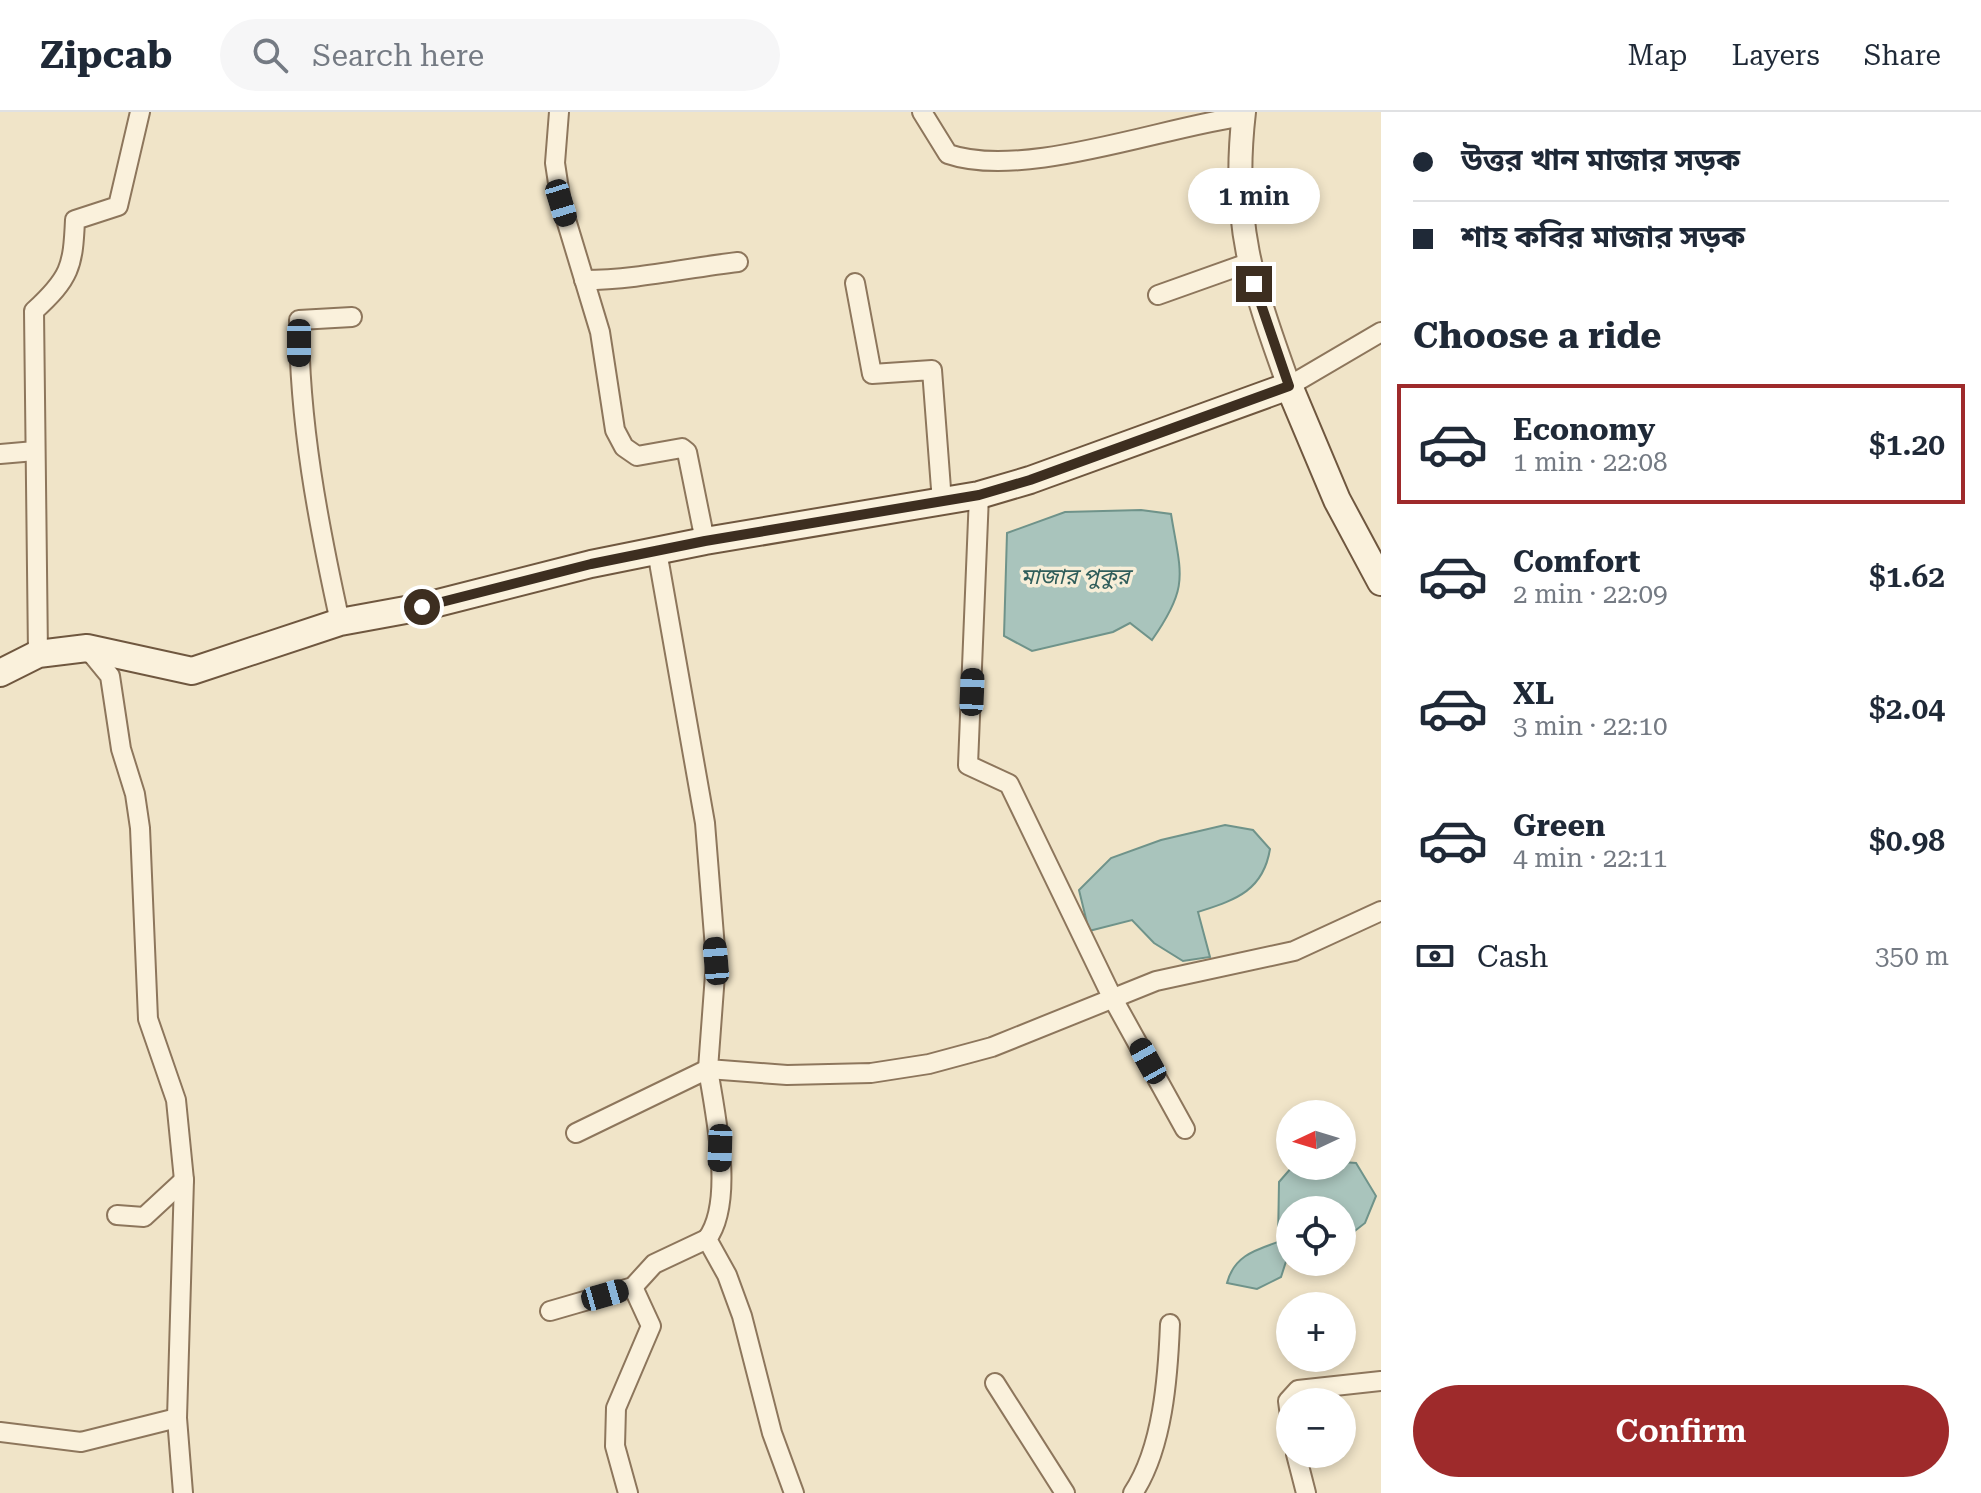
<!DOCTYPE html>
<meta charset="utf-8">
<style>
body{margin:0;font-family:"Roboto Serif","Noto Sans Bengali",serif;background:#f6f6f7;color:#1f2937;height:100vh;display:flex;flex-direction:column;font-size:30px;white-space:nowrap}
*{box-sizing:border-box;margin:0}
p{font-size:26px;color:#747a83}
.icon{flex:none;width:44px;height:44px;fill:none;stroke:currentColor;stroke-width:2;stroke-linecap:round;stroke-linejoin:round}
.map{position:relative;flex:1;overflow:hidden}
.drawer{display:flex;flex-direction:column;background:#fff;width:600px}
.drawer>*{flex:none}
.hud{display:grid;align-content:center;height:176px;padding:0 32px;background:#fff}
.needle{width:52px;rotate:266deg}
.tools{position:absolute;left:1276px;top:988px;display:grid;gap:16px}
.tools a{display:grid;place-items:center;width:80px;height:80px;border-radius:50%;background:#fff;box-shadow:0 4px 12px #0003;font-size:40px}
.end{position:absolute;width:36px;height:36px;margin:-18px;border:10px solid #3d2e20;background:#fff;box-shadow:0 0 0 4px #fff}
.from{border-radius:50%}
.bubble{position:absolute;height:56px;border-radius:28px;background:#fff;box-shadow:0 4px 12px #0003;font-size:26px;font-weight:600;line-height:56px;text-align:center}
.car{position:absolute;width:24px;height:48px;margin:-24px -12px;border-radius:10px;box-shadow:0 0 6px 2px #0007;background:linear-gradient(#222 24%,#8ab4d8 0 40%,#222 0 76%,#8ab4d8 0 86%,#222 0)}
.hud b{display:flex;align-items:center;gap:28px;height:76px;font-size:30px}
.hud b+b{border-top:2px solid #e0e1e3}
.hud i{width:20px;height:20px;background:#1f2937}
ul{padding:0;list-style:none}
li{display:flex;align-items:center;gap:24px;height:120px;margin:0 16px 12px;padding:0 16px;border:4px solid transparent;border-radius:0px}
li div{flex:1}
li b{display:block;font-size:30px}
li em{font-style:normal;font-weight:600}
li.current{border-color:#9e2a2b}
li>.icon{width:72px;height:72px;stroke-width:1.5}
h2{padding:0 32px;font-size:36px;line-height:96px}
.pay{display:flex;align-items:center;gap:20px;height:88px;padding:0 32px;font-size:30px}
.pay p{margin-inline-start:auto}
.action{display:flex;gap:16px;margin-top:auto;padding:16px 32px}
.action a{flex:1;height:92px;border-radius:48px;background:#9e2a2b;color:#fff;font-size:32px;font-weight:600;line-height:92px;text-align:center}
header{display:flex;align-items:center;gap:48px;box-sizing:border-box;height:112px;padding:0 40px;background:#fff;border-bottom:2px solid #e0e1e3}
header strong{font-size:38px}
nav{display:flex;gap:44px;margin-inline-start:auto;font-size:28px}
.search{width:560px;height:72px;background:#f6f6f7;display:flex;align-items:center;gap:20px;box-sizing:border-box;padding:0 28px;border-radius:44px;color:#747a83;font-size:30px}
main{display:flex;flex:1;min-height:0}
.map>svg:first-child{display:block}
.water{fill:#a9c4bc;stroke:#6f938a;stroke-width:2}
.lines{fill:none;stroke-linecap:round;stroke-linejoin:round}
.minor-casing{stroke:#8d765c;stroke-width:22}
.tertiary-casing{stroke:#8d765c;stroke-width:26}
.secondary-casing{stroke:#6f573f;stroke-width:30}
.minor{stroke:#faf1dc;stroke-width:18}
.tertiary{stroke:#faf1dc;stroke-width:22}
.secondary{stroke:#faf1dc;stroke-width:26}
.route{stroke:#3d2e20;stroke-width:10}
.labels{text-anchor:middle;stroke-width:7;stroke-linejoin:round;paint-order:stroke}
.water-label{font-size:22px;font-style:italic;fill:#2f5d5a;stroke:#f7eed8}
</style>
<header>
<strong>Zipcab</strong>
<div class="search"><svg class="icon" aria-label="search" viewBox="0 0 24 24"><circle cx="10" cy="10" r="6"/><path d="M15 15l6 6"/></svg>Search here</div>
<nav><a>Map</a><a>Layers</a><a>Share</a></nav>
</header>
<main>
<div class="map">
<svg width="1381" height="1381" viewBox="0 0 1381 1381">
<rect width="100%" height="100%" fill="#f0e4c8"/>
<!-- water -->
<g class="water">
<path d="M1141 398 1171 402C1181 463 1190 474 1152 528L1130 511 1113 520 1032 539 1004 524 1007 421 1065 400Z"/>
<path d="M1225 713 1253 718 1270 737C1263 780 1234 788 1198 800L1210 845 1183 849 1154 831 1132 808 1089 819 1079 778 1111 746 1161 728Z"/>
<path d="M1342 1050 1356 1051 1376 1084 1365 1111 1342 1129V1098H1290V1137L1281 1165 1257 1177 1227 1171C1234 1144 1255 1138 1278 1130L1279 1070 1292 1055 1342 1054Z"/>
</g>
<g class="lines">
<!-- minor casing -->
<g class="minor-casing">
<g id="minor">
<path d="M559 0 555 51 561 91 600 220 615 318 624 335 637 344 682 336 687 340 705 429"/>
<path d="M922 0 948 42C1023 68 1162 15 1244 4"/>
<path d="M584 168C636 168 686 156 738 150"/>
<path d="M855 171 872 262 932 258 942 390"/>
<path d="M1158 183 1248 151"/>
<path d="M1289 274 1381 220"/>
<path d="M0 342 35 339"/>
<path d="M979 383 968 653 1009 672 1112 885 1185 1017"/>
<path d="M657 439 705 711 716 849 708 957 787 963 871 961 929 952 992 935 1156 869 1294 839 1381 799"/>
<path d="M340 510C318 410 299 311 299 208L352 205"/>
<path d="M87 536 110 564 121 637 135 682 140 716 148 907 176 988 184 1068 177 1306 183 1381"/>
<path d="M38 542 34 199C70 166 73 155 75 108L118 94 140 0"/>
<path d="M576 1021 708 957C715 1002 735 1089 707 1127L727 1163 742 1204 772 1321 794 1381"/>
<path d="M117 1103 144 1105 184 1068"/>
<path d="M550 1199 633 1175 654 1152 707 1127"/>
<path d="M995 1271 1065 1381"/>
<path d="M1290 1304 1288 1289 1298 1278 1381 1269"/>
<path d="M0 1320 81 1330 177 1306"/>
<path d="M1296 1342 1306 1381"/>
<path d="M628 1381 615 1334 616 1296 651 1214 633 1175"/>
<path d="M1133 1381C1163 1336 1168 1264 1170 1212"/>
</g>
</g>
<!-- tertiary casing -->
<g class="tertiary-casing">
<path id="tertiary" d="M1244 0C1231 111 1252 171 1289 274"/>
</g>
<!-- secondary casing -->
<g class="secondary-casing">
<path id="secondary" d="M0 561 38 542 87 536 192 559 340 510 422 495 591 452 705 429 979 383 1030 368 1289 274 1337 388 1381 470"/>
</g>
<!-- minor -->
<use href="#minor" class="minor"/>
<!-- tertiary -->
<use href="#tertiary" class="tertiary"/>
<!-- secondary -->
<use href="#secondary" class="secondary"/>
</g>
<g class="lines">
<!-- route -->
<path class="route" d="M422 495 591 452 705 429 979 383 1030 368 1289 274 1254 172"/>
</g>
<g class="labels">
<!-- water labels -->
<g class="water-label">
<text x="1075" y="472">মাজার পুকুর</text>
</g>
</g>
</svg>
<div class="tools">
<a><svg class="needle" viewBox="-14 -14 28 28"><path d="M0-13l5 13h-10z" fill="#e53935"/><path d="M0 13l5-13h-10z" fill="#747a83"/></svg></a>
<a><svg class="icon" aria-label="locate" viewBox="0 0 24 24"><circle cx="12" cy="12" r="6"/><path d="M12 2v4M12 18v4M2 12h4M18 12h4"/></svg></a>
<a>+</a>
<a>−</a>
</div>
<i class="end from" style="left:422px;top:495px"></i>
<i class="end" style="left:1254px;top:172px"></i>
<div class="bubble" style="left:1188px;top:56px;width:132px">1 min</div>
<i class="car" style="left:561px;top:91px;rotate:163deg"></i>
<i class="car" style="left:299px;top:231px;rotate:180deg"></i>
<i class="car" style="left:972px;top:580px;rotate:2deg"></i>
<i class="car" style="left:716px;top:849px;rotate:355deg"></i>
<i class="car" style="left:1148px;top:949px;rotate:331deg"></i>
<i class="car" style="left:720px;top:1036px;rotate:182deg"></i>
<i class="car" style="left:605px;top:1183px;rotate:74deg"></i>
</div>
<section class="drawer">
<div class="hud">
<b><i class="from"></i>উত্তর খান মাজার সড়ক</b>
<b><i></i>শাহ কবির মাজার সড়ক</b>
</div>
<h2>Choose a ride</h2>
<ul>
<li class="current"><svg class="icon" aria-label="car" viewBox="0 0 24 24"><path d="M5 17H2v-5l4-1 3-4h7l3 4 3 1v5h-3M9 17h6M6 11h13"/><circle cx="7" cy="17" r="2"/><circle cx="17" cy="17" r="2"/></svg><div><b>Economy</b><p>1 min · 22:08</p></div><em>$1.20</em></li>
<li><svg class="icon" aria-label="car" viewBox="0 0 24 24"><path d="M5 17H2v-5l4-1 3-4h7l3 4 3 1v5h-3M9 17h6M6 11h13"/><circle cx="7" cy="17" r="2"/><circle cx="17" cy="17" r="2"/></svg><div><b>Comfort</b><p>2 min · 22:09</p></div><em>$1.62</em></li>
<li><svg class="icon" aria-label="car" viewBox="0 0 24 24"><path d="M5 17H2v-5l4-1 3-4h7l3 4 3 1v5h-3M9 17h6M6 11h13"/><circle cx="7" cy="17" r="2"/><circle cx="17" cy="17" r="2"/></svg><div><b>XL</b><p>3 min · 22:10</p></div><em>$2.04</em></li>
<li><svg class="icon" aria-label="car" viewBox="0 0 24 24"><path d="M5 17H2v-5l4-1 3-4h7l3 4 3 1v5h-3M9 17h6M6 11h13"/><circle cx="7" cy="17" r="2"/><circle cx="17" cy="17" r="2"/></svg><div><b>Green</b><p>4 min · 22:11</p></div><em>$0.98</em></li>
</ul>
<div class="pay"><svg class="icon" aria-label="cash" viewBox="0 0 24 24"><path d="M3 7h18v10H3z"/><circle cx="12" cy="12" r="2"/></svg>Cash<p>350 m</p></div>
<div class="action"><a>Confirm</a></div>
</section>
</main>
